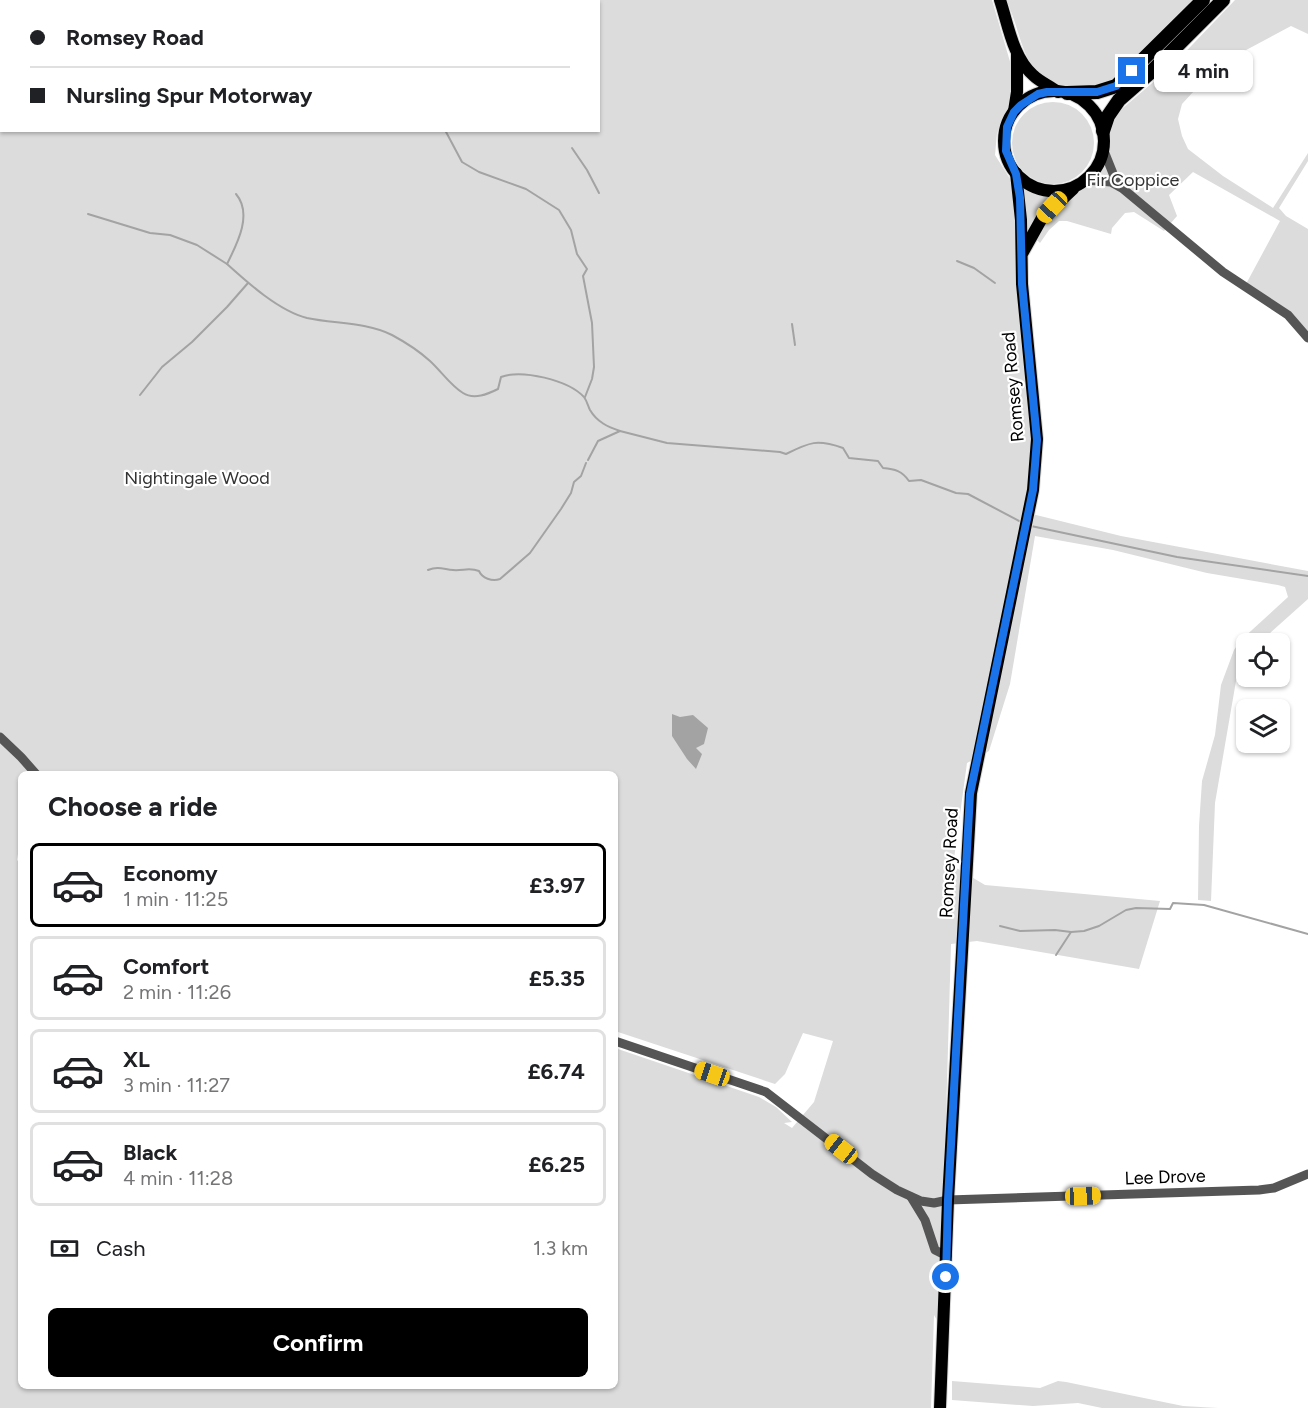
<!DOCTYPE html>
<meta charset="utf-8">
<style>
body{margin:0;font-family:Figtree,sans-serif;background:#f6f6f6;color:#202124;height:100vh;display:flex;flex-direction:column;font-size:22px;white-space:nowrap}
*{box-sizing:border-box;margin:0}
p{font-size:20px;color:#757577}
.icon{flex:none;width:33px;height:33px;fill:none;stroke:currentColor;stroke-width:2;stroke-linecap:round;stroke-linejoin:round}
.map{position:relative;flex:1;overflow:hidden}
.panel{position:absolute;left:18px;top:771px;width:600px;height:618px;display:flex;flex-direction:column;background:#fff;border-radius:9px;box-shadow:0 2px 4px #0004}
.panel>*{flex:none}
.guide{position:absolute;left:0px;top:0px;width:600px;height:132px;box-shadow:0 2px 4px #0004;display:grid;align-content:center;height:132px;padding:0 30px;background:#fff}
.buttons{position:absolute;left:1236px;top:633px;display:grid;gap:12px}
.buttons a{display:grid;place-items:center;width:54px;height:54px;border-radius:9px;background:#fff;box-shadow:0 2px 4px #0004;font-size:30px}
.end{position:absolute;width:27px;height:27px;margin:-14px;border:8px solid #1a73e8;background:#fff;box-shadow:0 0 0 3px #fff}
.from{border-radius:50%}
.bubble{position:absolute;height:42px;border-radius:9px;background:#fff;box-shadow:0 2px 4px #0004;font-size:20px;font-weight:700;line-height:42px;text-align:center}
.car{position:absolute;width:18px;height:36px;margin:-18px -9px;border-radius:8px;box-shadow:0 0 4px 2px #0007;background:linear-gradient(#f5c518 24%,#345 0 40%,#f5c518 0 76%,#345 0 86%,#f5c518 0)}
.guide b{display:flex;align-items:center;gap:21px;height:57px;font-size:22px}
.guide b+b{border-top:2px solid #e0e0e0}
.guide i{width:15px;height:15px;background:#202124}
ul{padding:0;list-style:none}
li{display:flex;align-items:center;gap:18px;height:84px;margin:0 12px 9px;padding:0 18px;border:3px solid #e0e0e0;border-radius:9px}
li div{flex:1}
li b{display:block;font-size:22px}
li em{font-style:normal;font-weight:700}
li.current{border-color:#000}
li>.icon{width:54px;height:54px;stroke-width:1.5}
h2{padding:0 30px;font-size:27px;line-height:72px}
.pay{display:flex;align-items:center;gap:15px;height:66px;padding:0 30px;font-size:22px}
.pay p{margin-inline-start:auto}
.button{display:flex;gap:12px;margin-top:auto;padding:12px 30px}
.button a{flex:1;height:69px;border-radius:9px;background:#000;color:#fff;font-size:24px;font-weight:700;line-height:69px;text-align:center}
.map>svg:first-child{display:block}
.green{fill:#dcdcdc;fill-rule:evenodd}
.water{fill:#a3a3a3}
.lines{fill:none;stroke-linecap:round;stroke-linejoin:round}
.stream{stroke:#a3a3a3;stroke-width:2}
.major-casing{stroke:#dbdbdb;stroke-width:14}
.highway-casing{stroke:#dbdbdb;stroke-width:16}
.minor{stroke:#555;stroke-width:9}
.major{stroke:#000;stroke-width:12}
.highway{stroke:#000;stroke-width:14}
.route{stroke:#1a73e8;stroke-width:8}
.labels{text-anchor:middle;stroke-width:4.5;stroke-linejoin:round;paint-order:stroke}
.park-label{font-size:18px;fill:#333;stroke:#fff}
.street-label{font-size:18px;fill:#000;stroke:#fff}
</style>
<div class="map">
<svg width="1308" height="1408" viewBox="0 0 1308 1408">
<rect width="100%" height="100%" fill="#fff"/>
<!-- green -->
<g class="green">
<path d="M0 0H992L1011 65 1013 86 1008 111 997 133 995 155 1012 182 1015 202 1031 411 1032 457 1024 512 1121 536 1308 571V599L1259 643 1246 644V656L1242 661 1236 681 1215 803 1211 901 1198 900 1199 826 1202 781 1215 735 1221 685 1234 650 1241 640 1288 597 1285 587 1278 585 1207 573 1113 550 1035 536 1010 684 989 751 967 763 953 866 985 885 1160 901 1139 969 977 941 951 944 940 1325 934 1315 931 1408H0V51L1 49 2 130H598V2H2L1 24ZM21 774H615V1031L775 1084 785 1074 803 1033 833 1041 814 1102 792 1128 784 1123 792 1122 776 1107 759 1097 615 1048V1386H21V864L17 860 21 836Z"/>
<path d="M1006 0H1195L1111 83C1083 90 1049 93 1031 64 1020 47 1016 19 1006 0Z"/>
<path d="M1235 0H1308V34L1291 26 1218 65 1182 104 1178 119 1182 136 1188 149 1223 176 1273 208 1308 153V161L1279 208 1286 216 1308 229V333L1246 284 1280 221 1193 172 1169 195 1177 216 1164 231 1134 212 1125 213 1112 228 1111 234 1067 221H1059L1049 230 1040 243 1034 237 1053 211 1089 185 1102 170 1108 154 1109 137 1116 114 1172 66Z"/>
<circle cx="1053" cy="143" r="41"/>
<path d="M1023 183 1040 193 1060 195 1027 234Z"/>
<path d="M952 1381 1040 1388 1058 1381 1066 1382 1183 1406 1218 1408H1102L1078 1403 1033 1406 952 1400Z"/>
</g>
<!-- water -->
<path class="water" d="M672 714 680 717 693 715 708 728 704 744 696 748 702 754 696 769 687 759 672 736Z"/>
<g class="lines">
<!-- stream -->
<g class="stream">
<path d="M445 130 462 162 479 172 526 189 559 210 571 230 577 254 587 269 583 276 592 323 594 367 592 379 585 397"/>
<path d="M572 148 587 170 599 193"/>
<path d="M88 214 150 233 170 235 197 245 227 264C237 244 253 214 236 194"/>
<path d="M957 261 974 268 995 283"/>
<path d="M227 264C248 283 279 311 307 318 335 324 366 322 392 335 405 342 419 351 430 361 441 371 451 386 463 393 474 400 488 394 498 389L501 377C522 369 568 380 584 397 587 401 588 406 590 410 597 422 608 427 620 431"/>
<path d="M792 324 795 345"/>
<path d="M140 395 162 367 192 342 227 307 248 283"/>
<path d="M588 460 598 441 620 431 667 443 780 452 786 454C810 442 817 439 843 448L849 458 878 461 883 468C895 469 902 471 909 481L921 480 956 493 968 494 1023 523"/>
<path d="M1031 526 1177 557 1308 576"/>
<path d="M428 570C438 566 443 569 453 570 463 571 469 567 479 571 482 578 492 582 500 579L530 553 561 509 571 493 574 482 581 476 586 463"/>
<path d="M1000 926 1020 931 1055 930 1071 932 1084 931 1099 926 1126 910 1136 908 1170 909 1173 903 1204 905 1308 934"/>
<path d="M1056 955 1071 932"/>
</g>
<!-- major casing -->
<g class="major-casing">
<g id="major">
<path d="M1000 0C1008 24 1013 58 1033 75 1040 82 1050 86 1058 92"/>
<circle cx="1054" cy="141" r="50"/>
<path d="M1014 111 1017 92V54"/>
<path d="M1023 252 1042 218 1073 189"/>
<path d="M940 1408 948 1200 971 793 1033 490 1037 439 1022 284 1021 220 1016 173"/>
</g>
</g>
<!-- highway casing -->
<g class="highway-casing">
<g id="highway">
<path d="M1067 93 1097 92 1116 86 1203 0"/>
<path d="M1103 131 1108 116 1119 100 1151 72 1223 0"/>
</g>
</g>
<!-- minor -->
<g class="minor">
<path d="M1104 151 1114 176 1122 188 1223 272 1288 315 1308 338"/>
<path d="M1086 180 1111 182 1120 187"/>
<path d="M0 737 21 757 36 774"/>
<path d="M615 1041 766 1092 872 1174 897 1190 921 1201 934 1203 948 1200 1259 1190 1274 1188 1308 1174"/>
<path d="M911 1197 925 1220 935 1250 947 1256"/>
</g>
<!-- major -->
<use href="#major" class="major"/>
<!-- highway -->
<use href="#highway" class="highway"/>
</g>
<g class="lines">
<!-- route -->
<path class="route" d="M946 1277 948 1200 970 794 1033 490 1037 440 1022 284 1020 198 1016 174 1006 151 1007 127 1014 112 1021 105 1038 94 1047 92H1097L1116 86 1132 71"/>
</g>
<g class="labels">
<!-- park labels -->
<g class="park-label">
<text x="1133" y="186">Fir Coppice</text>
<text x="197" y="484">Nightingale Wood</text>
</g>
<!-- street labels -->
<g class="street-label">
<text transform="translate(1013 387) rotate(-95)" y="6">Romsey Road</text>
<text transform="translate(949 863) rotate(-87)" y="6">Romsey Road</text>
<text transform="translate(1165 1177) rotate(-2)" y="6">Lee Drove</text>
</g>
</g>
</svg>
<div class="buttons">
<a><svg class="icon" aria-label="locate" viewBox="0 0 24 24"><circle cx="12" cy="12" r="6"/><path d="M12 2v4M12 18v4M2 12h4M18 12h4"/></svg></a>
<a><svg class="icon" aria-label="layers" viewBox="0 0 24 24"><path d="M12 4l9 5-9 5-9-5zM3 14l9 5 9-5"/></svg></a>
</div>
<i class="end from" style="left:946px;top:1277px"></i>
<i class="end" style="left:1132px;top:71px"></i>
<div class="bubble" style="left:1154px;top:50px;width:99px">4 min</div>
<i class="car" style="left:1052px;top:207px;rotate:223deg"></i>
<i class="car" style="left:712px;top:1074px;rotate:289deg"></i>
<i class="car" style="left:841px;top:1149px;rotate:308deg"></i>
<i class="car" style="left:1083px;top:1196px;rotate:88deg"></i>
<div class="guide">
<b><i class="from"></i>Romsey Road</b>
<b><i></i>Nursling Spur Motorway</b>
</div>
<section class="panel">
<h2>Choose a ride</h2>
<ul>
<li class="current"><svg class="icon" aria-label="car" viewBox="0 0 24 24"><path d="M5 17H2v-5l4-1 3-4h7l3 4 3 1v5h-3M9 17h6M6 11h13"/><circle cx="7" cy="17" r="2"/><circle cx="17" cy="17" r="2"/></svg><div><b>Economy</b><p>1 min · 11:25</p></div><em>£3.97</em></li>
<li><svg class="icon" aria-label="car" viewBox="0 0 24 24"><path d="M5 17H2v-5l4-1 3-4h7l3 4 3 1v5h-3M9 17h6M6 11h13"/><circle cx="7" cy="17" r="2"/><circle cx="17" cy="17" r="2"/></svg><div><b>Comfort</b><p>2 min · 11:26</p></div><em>£5.35</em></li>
<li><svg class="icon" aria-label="car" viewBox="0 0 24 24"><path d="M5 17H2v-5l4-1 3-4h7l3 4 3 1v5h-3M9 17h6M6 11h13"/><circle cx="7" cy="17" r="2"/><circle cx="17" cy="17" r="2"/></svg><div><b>XL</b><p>3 min · 11:27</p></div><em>£6.74</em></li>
<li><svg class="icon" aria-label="car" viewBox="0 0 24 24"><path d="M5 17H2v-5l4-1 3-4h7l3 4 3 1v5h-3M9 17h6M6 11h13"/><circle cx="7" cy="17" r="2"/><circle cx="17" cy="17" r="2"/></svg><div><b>Black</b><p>4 min · 11:28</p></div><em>£6.25</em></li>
</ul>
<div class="pay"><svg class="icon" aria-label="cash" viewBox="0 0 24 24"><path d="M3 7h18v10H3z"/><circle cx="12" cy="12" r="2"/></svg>Cash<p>1.3 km</p></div>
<div class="button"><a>Confirm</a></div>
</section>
</div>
